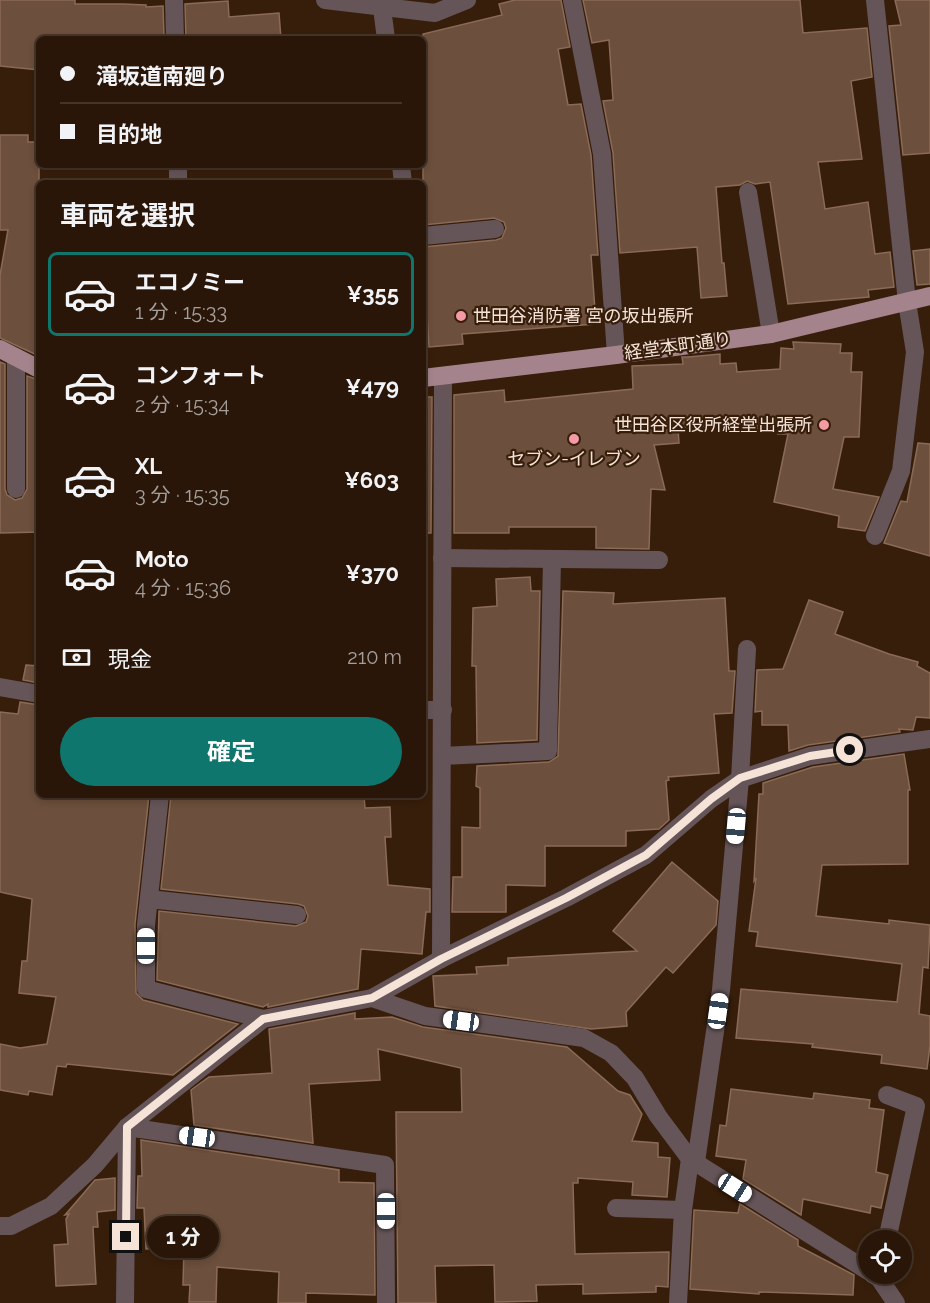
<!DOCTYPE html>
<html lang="ja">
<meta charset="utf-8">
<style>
body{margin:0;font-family:Raleway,"Noto Sans JP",sans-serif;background:#311f12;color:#f1f3f6;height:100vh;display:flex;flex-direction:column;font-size:22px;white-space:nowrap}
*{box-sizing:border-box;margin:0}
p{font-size:20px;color:#a59f9c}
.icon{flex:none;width:33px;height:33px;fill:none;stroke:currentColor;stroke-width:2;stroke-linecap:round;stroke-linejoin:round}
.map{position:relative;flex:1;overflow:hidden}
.sheet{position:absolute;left:36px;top:180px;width:390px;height:618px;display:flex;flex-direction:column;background:#291608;border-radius:9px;box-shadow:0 3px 9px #0003,0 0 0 2px #453529}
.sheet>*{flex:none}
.hud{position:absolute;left:36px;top:36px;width:390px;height:132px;border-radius:9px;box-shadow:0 3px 9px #0003,0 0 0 2px #453529;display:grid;align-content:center;height:132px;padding:0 24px;background:#291608}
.fabs{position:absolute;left:858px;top:1230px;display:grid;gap:12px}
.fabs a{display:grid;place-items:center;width:54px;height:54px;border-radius:50%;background:#291608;box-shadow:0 3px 9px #0003,0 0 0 2px #453529;font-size:30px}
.end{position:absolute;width:27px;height:27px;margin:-14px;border:8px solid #f5e3d8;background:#111;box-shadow:0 0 0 3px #111}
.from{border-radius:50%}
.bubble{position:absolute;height:42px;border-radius:21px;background:#291608;box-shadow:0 3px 9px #0003,0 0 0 2px #453529;font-size:20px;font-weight:700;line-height:42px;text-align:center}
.car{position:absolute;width:18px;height:36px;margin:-18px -9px;border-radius:8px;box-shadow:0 0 4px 2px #0007;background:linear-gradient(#fff 24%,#345 0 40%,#fff 0 76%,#345 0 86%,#fff 0)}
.hud b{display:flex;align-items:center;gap:21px;height:57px;font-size:22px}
.hud b+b{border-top:2px solid #453529}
.hud i{width:15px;height:15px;background:#f1f3f6}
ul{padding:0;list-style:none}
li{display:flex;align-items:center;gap:18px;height:84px;margin:0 12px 9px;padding:0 12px;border:3px solid transparent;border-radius:9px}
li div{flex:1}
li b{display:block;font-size:22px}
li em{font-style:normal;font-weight:700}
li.selected{border-color:#0f766e}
li>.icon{width:54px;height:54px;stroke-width:1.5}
h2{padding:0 24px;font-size:27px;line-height:72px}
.pay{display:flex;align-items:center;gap:15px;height:66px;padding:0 24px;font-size:22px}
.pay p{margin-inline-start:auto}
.cta{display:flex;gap:12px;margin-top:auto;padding:12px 24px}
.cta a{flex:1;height:69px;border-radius:36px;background:#0f766e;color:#fff;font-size:24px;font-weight:700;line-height:69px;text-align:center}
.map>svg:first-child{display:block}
.building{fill:#6c4f3c;stroke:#8a6b57;stroke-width:1.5}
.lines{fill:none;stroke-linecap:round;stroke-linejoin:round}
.minor{stroke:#655559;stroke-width:18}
.major{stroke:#a4838c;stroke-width:18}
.route{stroke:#f5e3d8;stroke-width:8}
.poi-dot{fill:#f49aa5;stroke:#371e0b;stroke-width:2}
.labels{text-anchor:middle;stroke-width:4.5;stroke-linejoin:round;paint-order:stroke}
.poi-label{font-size:18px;fill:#f5e3d8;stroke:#371e0b;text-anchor:start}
.street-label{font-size:18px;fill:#f5e3d8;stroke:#371e0b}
</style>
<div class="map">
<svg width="930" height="1303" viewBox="0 0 930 1303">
<rect width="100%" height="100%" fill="#371e0b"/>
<!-- building -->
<g class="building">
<path d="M0 0H75V4H123L146 5V7L163 6 164 37 114 35V39H39V70L0 66Z"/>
<path d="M515 0H561L570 47 558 49 568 105 581 104 591 155 598 255H591L596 324 462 334 463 344 429 347 423 247 496 240 502 238 506 228 504 222 494 218 423 225V34L502 15 499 4Z"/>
<path d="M583 0H800L803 33 867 28 872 77 851 81 862 159 818 162 825 209 868 202 875 254 890 252 894 287 868 290 869 297 788 304 770 182 755 184 747 181 740 185 716 187 722 263H724L727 296 701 298 697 247 620 253 613 153 603 101 613 100 609 40 592 43Z"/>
<path d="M895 0H930V153L903 155 889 26 901 25Z"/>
<path d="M228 1 229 17 279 13 281 39H186L185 4Z"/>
<path d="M0 135H28V142H39V356L0 338V275L8 230H0Z"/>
<path d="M930 249V284L917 285 913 251Z"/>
<path d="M793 342 841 344 840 353H852L851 372H862L859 437H844L833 489 879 497 865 531 838 527 839 516 774 502 788 434H778V427L755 429V423L678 428 679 443 654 445 665 490 651 489 649 549 596 548V527H509V533H454V395L504 390 505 402 633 389 632 366 683 364 682 357H688L720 354V364L736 363 737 372 780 369 781 348 794 349Z"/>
<path d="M0 362 5 364V489L7 495 15 500 22 498 27 489V376L39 380V532L0 533Z"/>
<path d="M423 397H432L431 533H423Z"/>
<path d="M918 443 930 444V556L884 543 901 501 907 502Z"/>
<path d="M530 577 531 591H540L537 740 477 743 476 666H472L473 608 497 606 496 579Z"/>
<path d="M563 591 614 593 613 604 725 598 729 671H735L732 713 714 714 719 773 668 777 669 780 666 781 669 820 659 829 626 831V846H545V886L506 885V912H452L453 877H462V827L480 828V788L476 786 477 766 549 762 558 756Z"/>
<path d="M809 600 843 612 835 634 889 654 918 662 917 666 930 673V718L916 717 913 730 899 729 900 732 808 745 789 751 788 725H762V711L755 712 757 670 783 669Z"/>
<path d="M26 665 39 666V683L23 680Z"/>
<path d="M20 702 39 705V795H149L135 924 136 993 143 1000 238 1024 173 1075 67 1064 66 1067 57 1066 52 1095 29 1091 28 1095 0 1090V1044L20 1048 47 1044 56 997 19 993 22 961H27L32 899 0 892V712L18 714Z"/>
<path d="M904 754 910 790H908V864L822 865 816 916 889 924V920L930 925 928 968 923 967 919 1014 930 1016V1046L927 1069 881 1063 882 1055 812 1047 813 1044 736 1038 741 989 897 1002 902 964 756 946 758 932 749 931 756 878 754 881 759 794H763V783L813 767Z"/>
<path d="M171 795H320L321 799 364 796 365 808 390 807 391 837H385L388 885 430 889V912H426L422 954 361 949 358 989 268 1007V1004L263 1007 157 980 159 911 296 926 306 922 308 916 304 906 298 904 161 889Z"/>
<path d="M672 862 718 901 716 925 673 973 666 967 626 1012 627 1026 591 1029 435 1006 433 976 477 974 476 967 508 965V958L637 951 613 931Z"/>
<path d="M355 1013V1019L392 1017 423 1027 567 1047 618 1091 630 1095 642 1114 632 1141 658 1143V1157L670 1158 667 1197 632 1195 633 1182 578 1178V1183H573L575 1254 669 1252 668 1287 656 1286V1292L583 1294V1284L536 1285 537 1301 495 1302 494 1265 435 1266 436 1303H398L396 1112H462L461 1068 378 1049 380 1080 309 1084 313 1143 194 1125 191 1090 209 1077 272 1073 269 1029Z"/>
<path d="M731 1089 813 1099 814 1093 870 1100 869 1108 884 1110 876 1172 888 1175 881 1208 871 1206 870 1213 803 1199 801 1215 743 1179 746 1160 716 1156 720 1125 726 1126Z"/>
<path d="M141 1140 339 1170V1182L374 1183 375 1295 306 1293V1303H278L279 1272 217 1267 216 1302H189L190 1285H183L184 1247 146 1249 144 1208H137L138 1176H142Z"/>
<path d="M115 1178V1210L97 1212 98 1227H93L96 1284 56 1286 54 1245 68 1244 66 1219 69 1214 65 1215 95 1180Z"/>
<path d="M740 1204 798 1240V1246L854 1275 853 1295 759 1292V1294L690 1289 694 1210 738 1213Z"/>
</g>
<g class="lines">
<!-- minor -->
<g class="minor">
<path d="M174 0 175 39"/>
<path d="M325 0 435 13 467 0"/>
<path d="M378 0 382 8 386 39"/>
<path d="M572 0 602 154 616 355"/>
<path d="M875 0 907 302 915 352 901 471 875 536"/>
<path d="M401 165 403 183"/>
<path d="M178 183V165"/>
<path d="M748 192 771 334"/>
<path d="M423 236 495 229"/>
<path d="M16 489V357"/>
<path d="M442 558 659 560"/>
<path d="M0 687 39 694"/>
<path d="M423 710H443"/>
<path d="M442 756 548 751 552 559"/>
<path d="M160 795 146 925V989L263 1019"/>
<path d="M149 899 297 915"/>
<path d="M441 959 443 376"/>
<path d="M372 998 425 1016 584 1038 611 1053 635 1078 658 1116 690 1159 868 1271"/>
<path d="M887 1095 916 1106 887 1240"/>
<path d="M696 1162 721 990 740 779 747 649"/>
<path d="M616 1208 683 1210"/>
<path d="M0 1226H11L51 1206 95 1165 127 1127 263 1019 372 998 441 959 566 898 646 855 711 799 740 779 810 756 930 739"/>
<path d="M872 1274 879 1278 896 1303"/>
<path d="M125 1303 127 1127 385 1165 386 1303"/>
<path d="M678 1303 683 1210 690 1159"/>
</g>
<!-- major -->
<g class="major">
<path d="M0 349 39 369"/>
<path d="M423 378 616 355 771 334 930 296"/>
</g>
</g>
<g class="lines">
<!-- route -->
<path class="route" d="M126 1237 127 1127 263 1019 372 998 441 959 566 898 646 855 711 799 740 778 810 756 850 750"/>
</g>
<!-- markers -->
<g class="poi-dot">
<circle cx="461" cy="316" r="6"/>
<circle cx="824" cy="425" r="6"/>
<circle cx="574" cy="439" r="6"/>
</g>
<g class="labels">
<!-- poi labels -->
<g class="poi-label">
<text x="473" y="322">世田谷消防署 宮の坂出張所</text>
<text x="812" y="431" text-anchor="end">世田谷区役所経堂出張所</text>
<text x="574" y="465" text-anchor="middle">セブン-イレブン</text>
</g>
<!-- street labels -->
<g class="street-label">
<text transform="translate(678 346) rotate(-8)" y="6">経堂本町通り</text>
</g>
</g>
</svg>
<div class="fabs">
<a><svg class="icon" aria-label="locate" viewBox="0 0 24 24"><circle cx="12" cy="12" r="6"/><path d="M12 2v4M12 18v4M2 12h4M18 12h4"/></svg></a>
</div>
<i class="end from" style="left:850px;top:750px"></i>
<i class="end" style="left:126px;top:1237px"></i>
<div class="bubble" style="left:147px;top:1216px;width:72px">1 分</div>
<i class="car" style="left:736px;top:826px;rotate:185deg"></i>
<i class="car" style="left:146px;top:946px;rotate:0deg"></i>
<i class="car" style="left:718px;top:1011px;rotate:8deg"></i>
<i class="car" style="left:461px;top:1021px;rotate:278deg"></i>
<i class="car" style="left:197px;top:1137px;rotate:278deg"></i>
<i class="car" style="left:735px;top:1188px;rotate:122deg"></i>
<i class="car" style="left:386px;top:1211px;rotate:180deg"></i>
<div class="hud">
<b><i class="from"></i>滝坂道南廻り</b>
<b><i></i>目的地</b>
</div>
<section class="sheet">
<h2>車両を選択</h2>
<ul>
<li class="selected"><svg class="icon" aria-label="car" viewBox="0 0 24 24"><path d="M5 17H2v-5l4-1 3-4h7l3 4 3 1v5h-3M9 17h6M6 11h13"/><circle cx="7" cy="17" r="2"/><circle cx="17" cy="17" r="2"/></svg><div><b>エコノミー</b><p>1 分 · 15:33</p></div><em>¥355</em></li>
<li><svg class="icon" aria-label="car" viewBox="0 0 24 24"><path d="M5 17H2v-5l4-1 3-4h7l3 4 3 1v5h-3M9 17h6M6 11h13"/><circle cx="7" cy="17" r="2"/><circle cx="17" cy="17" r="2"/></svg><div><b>コンフォート</b><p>2 分 · 15:34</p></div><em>¥479</em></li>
<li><svg class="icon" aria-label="car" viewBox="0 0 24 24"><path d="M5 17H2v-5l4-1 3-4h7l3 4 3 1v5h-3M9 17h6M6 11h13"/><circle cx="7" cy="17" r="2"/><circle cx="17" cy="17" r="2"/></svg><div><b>XL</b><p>3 分 · 15:35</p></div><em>¥603</em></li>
<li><svg class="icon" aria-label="car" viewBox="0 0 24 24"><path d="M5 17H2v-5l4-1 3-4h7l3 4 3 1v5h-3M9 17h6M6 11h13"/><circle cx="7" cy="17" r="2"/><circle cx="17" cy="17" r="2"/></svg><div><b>Moto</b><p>4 分 · 15:36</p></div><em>¥370</em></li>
</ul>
<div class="pay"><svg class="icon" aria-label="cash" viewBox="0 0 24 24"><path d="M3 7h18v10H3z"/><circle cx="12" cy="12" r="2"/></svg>現金<p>210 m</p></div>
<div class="cta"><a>確定</a></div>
</section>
</div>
